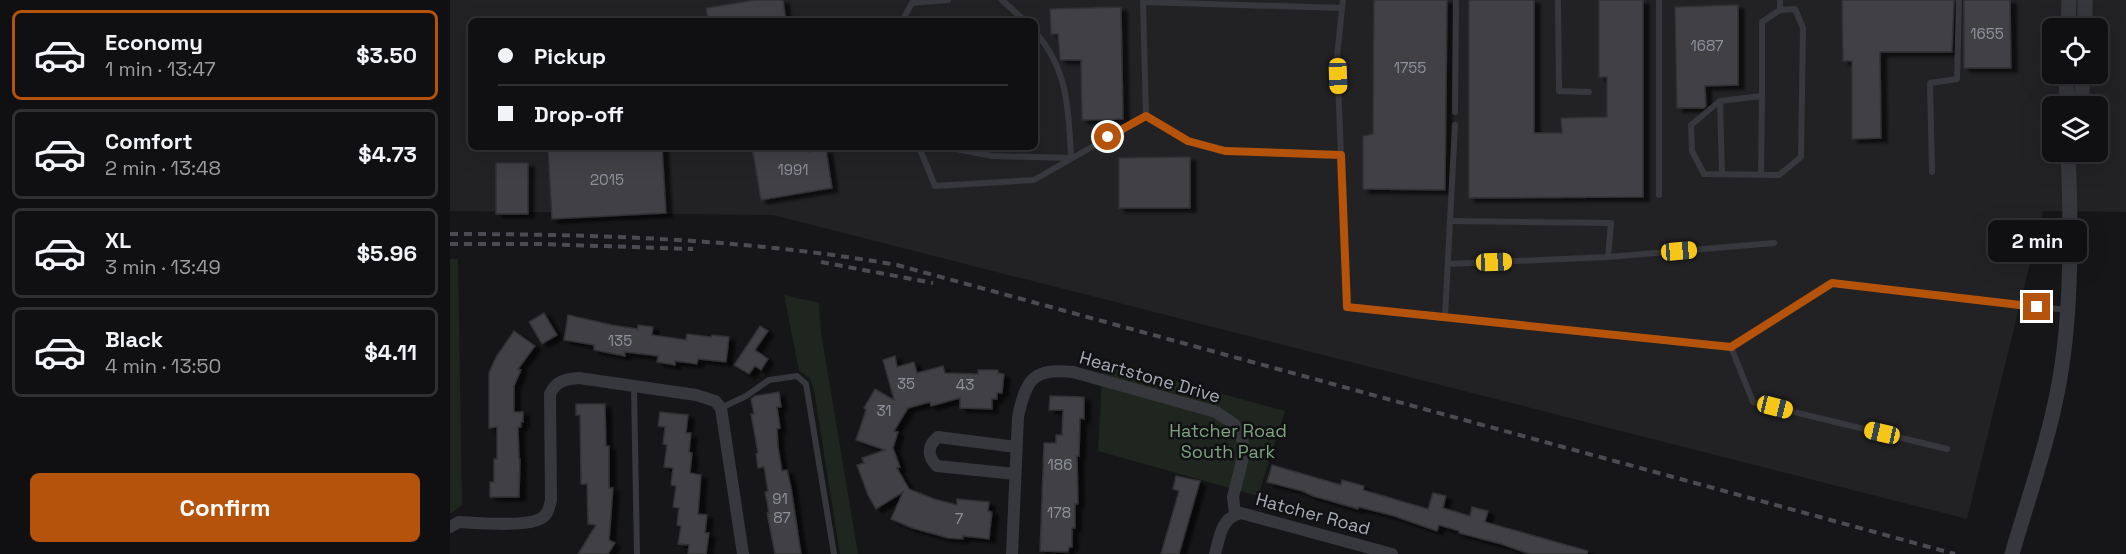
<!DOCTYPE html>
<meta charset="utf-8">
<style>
body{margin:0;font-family:"Space Grotesk",sans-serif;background:#1e1e20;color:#f1f3f6;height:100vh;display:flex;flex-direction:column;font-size:22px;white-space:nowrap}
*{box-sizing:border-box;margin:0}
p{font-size:20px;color:#9c9d9f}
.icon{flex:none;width:33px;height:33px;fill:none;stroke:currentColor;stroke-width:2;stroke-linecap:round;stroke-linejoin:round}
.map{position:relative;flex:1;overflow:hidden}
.sheet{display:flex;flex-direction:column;background:#101012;width:450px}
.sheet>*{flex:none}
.guide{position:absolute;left:18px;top:18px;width:570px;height:132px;border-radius:9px;box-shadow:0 6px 24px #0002,0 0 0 2px #303032;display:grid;align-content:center;height:132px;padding:0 30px;background:#101012}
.tools{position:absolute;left:1592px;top:18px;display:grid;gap:12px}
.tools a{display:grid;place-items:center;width:66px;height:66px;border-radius:9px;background:#101012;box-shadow:0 6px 24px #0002,0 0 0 2px #303032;font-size:30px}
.end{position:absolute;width:27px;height:27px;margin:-14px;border:8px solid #b45309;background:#fff;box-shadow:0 0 0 3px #fff}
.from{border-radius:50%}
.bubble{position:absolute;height:42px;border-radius:9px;background:#101012;box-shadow:0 6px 24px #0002,0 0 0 2px #303032;font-size:20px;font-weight:800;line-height:42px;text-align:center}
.car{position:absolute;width:18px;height:36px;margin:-18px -9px;border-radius:8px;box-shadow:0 0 4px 2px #0007;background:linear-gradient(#f5c518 24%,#345 0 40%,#f5c518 0 76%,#345 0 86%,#f5c518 0)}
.guide b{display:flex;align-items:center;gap:21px;height:57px;font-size:22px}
.guide b+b{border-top:2px solid #303032}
.guide i{width:15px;height:15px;background:#f1f3f6}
ul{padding:10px 0 0;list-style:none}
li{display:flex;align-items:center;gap:18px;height:90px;margin:0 12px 9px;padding:0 18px;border:3px solid #303032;border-radius:9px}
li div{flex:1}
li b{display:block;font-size:22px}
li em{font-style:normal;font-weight:800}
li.current{border-color:#b45309}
li>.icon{width:54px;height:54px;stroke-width:1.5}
.action{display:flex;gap:12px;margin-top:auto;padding:12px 30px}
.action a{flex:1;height:69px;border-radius:9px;background:#b45309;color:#fff;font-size:24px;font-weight:800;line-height:69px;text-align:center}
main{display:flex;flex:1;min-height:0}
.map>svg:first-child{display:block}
.built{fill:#222225;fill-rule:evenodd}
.green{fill:#1e261f}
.building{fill:#404145;stroke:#303034;stroke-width:1.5;filter:url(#shadow)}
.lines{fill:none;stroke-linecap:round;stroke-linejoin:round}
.service{stroke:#37383d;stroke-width:6}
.minor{stroke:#37383d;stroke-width:12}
.tertiary{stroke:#37383d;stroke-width:15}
.rail{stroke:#4a4c52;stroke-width:4;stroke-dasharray:8 6;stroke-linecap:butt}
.route{stroke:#b45309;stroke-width:8}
.labels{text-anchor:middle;stroke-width:5;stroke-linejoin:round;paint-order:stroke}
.number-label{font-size:15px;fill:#8e929b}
.street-label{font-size:18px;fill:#a8adb8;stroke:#111113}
.park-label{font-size:18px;fill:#7fa381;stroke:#111113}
</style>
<main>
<section class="sheet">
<ul>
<li class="current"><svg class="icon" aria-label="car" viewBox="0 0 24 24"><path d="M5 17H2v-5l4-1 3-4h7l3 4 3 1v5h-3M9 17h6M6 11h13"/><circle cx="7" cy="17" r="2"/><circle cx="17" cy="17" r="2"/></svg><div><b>Economy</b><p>1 min · 13:47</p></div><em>$3.50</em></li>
<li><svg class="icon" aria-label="car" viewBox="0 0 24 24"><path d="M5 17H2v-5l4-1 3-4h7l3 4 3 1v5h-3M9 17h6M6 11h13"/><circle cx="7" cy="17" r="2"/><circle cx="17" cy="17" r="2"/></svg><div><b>Comfort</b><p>2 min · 13:48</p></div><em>$4.73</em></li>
<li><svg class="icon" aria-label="car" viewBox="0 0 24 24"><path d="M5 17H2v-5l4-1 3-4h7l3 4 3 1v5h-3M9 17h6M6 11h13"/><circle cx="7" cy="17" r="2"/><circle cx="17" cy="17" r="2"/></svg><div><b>XL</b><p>3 min · 13:49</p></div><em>$5.96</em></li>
<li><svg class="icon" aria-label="car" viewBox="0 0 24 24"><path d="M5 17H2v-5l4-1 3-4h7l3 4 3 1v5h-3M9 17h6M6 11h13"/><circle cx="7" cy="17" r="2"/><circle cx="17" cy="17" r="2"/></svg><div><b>Black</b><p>4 min · 13:50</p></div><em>$4.11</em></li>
</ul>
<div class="action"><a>Confirm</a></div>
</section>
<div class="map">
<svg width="1676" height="554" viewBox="0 0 1676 554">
<defs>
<filter id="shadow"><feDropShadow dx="6" dy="4" stdDeviation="1.5" flood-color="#0009"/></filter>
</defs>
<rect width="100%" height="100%" fill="#161618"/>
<!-- built -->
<path class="built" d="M0 0H1676V212L1593 211 1517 519 323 215 0 211ZM21 21H585V147H21ZM1602 28H1647V74H1602ZM1602 106H1647V152H1602Z"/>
<!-- green -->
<g class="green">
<path d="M0 259H8L12 505 0 514Z"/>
<path d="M334 295 369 303 371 333 408 554H390L364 390 360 378 349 371Z"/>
<path d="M653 361 835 411 808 496 648 451Z"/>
</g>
<!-- building -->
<g class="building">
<path d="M305 0H333L336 21H258L256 8Z"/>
<path d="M924 0H997L995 190 913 189V136L923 134Z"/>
<path d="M1019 0H1084V133H1112L1111 118 1157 117V77H1149V0H1193V197L1019 198Z"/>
<path d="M1392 0H1504L1502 52H1430L1431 138 1402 139V61H1393Z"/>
<path d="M1514 0H1560L1561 68H1514Z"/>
<path d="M1288 5V85L1255 86 1256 106 1254 108H1227L1225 7Z"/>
<path d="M671 7 673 119 632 120 631 60H610L608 34H601L600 9Z"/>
<path d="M98 147H212L216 213 102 219Z"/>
<path d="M302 147H357L358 152 376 149 382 188 311 200Z"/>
<path d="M740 157V208H669V158Z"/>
<rect x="46" y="163" width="32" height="51"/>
<path d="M94 313 107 335 92 344 79 322Z"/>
<path d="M118 315 162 325 188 329V325L203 327 202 335 236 340 237 334 261 337 262 335 279 337 276 362 248 359 247 364 225 361V365L207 362 208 356 175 352V356L144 350V345L114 340Z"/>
<path d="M310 326 318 331 305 350 318 359 311 370 305 366 299 374 284 365Z"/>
<path d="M64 331 85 346 68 369 71 370 64 386V412H73V422H71V427H68L69 459H70L69 497H40V482H44V459H47V427L39 428V373L46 357Z"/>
<path d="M445 356 447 367 464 362 467 373 493 366 495 373 528 374V370H548V373L554 374 552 393H547V399H542V409L510 408V398L481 406 480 402 458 408 444 431 448 432 443 448 450 467 447 468 459 489 484 499 507 505V499L539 502 538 511 542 512 539 539 513 536V539L498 538 462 528 441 519 453 492 426 509 418 495 407 465 414 463 412 458 435 450 406 440 416 410 414 408 425 389 444 400 433 360Z"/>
<path d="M329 392 331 407H327L330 428 327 429 328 447 332 471 337 470 341 487 351 554H325L317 513H319L315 492 318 491 314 467 308 468 306 454 308 453 301 414H304L301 399 305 396Z"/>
<path d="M600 396 634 397V419L630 418 629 456H627L628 504H625V528H622V547H619L618 552 590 551 594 443H606V435H612L613 410H599Z"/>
<path d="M126 404H155L156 446H159V488H163L159 540 165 543 158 554H128L146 525 138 524 137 484H131L130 415H126Z"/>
<path d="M210 412 238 415 236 433H241L239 452 242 453 240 473 251 475 248 514 257 515 255 533H259L256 554H238L239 545 228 544 231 526 227 525 229 508 223 507 226 486 221 485 223 468 214 467 217 445 213 444 215 427 208 426Z"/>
<path d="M822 465 891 485 892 480 914 486 913 490 978 509 983 493 996 496 993 508 1020 516 1022 507 1038 511 1035 522 1138 551 1137 554H1080L1051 544 1009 533V531L989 525 987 531 944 516 909 507 908 509 894 505 863 496 852 491 817 482Z"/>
<path d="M726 476 750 481 729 554H711L729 491 723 489Z"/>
</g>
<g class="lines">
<!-- service -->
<g class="service">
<path d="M552 0 575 21"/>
<path d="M693 0 696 116 738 141 775 151 891 155"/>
<path d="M893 0 887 56 897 307 995 317 1005 125"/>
<path d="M1108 0 1109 91 1139 92"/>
<path d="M1209 0V195"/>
<path d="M693 2 892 8"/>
<path d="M452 21 462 3 498 0"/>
<path d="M1312 96V22L1330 10"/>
<path d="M1270 101 1272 174"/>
<path d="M1005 112 1006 0"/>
<path d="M469 147 485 186 584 180 696 116"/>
<path d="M496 147 542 156 621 158C619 112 618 68 585 32"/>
<path d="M1482 172 1480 83 1507 79 1509 0"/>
<path d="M1311 174 1312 96 1270 101 1241 125 1242 151 1254 174 1329 175 1351 157 1353 28 1345 9 1330 10V0"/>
<path d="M1001 221 1161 223 1158 257 1324 243"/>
<path d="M998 264 1158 257"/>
<path d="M995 317 1281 347 1303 402 1497 449"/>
<path d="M1281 347 1382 283 1617 310"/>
<path d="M184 387 187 554"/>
<path d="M271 408 296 396 319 380 347 376 356 384 384 554"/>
</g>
<!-- minor -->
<g class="minor">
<path d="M565 474 487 466C477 456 477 446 488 437L566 447"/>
<path d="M0 527 9 522C28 523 74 527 90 519 98 515 99 508 101 500L100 394C106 381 115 379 129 378L246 395 265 401 271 408 293 554"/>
<path d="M562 554 568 417C576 379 583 368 623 372L766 412 785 425 792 438 794 453 783 497 785 514"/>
<path d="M765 554C770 536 771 518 791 513L942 554"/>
</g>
<!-- tertiary -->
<g class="tertiary">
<path d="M1618 28 1619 0"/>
<path d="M1635 28V0"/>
<path d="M1616 74 1617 106"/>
<path d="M1630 106 1634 74"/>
<path d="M1562 554C1580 492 1603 429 1612 365 1622 298 1621 219 1618 152"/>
</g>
<!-- rail -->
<g class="rail">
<path d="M0 234C150 234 299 239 447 265L1505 554"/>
<path d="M0 244H89L243 249"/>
<path d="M371 262 483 283"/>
</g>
</g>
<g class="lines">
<!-- route -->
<path class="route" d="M658 137 696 116 738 141 775 151 891 155 897 307 1281 347 1382 283 1587 307"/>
</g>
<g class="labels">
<!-- number labels -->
<g class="number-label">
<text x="1537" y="39">1655</text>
<text x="1257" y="51">1687</text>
<text x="960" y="73">1755</text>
<text x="343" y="175">1991</text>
<text x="157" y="185">2015</text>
<text x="170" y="346">135</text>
<text x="456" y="389">35</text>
<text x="515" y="390">43</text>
<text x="434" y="416">31</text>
<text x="610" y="470">186</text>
<text x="330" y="504">91</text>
<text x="609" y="518">178</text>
<text x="332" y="523">87</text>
<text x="509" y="524">7</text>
</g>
<!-- street labels -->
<g class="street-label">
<text transform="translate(700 377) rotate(16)" y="6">Heartstone Drive</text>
<text transform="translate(863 514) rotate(15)" y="6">Hatcher Road</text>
</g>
<!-- park labels -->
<g class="park-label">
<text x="778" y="437">Hatcher Road<tspan x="778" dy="21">South Park</tspan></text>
</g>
</g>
</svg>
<div class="tools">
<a><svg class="icon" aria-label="locate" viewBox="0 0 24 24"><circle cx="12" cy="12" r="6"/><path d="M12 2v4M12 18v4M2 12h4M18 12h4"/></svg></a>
<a><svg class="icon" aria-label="layers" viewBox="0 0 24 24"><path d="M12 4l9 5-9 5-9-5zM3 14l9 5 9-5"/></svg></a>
</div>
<i class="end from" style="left:658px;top:137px"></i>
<i class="end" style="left:1587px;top:307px"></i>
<div class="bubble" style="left:1538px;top:220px;width:99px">2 min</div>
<i class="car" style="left:888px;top:76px;rotate:178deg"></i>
<i class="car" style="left:1229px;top:251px;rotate:85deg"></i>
<i class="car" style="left:1044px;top:262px;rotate:88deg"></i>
<i class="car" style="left:1325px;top:407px;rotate:104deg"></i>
<i class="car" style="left:1432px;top:433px;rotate:283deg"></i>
<div class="guide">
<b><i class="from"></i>Pickup</b>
<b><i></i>Drop-off</b>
</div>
</div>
</main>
